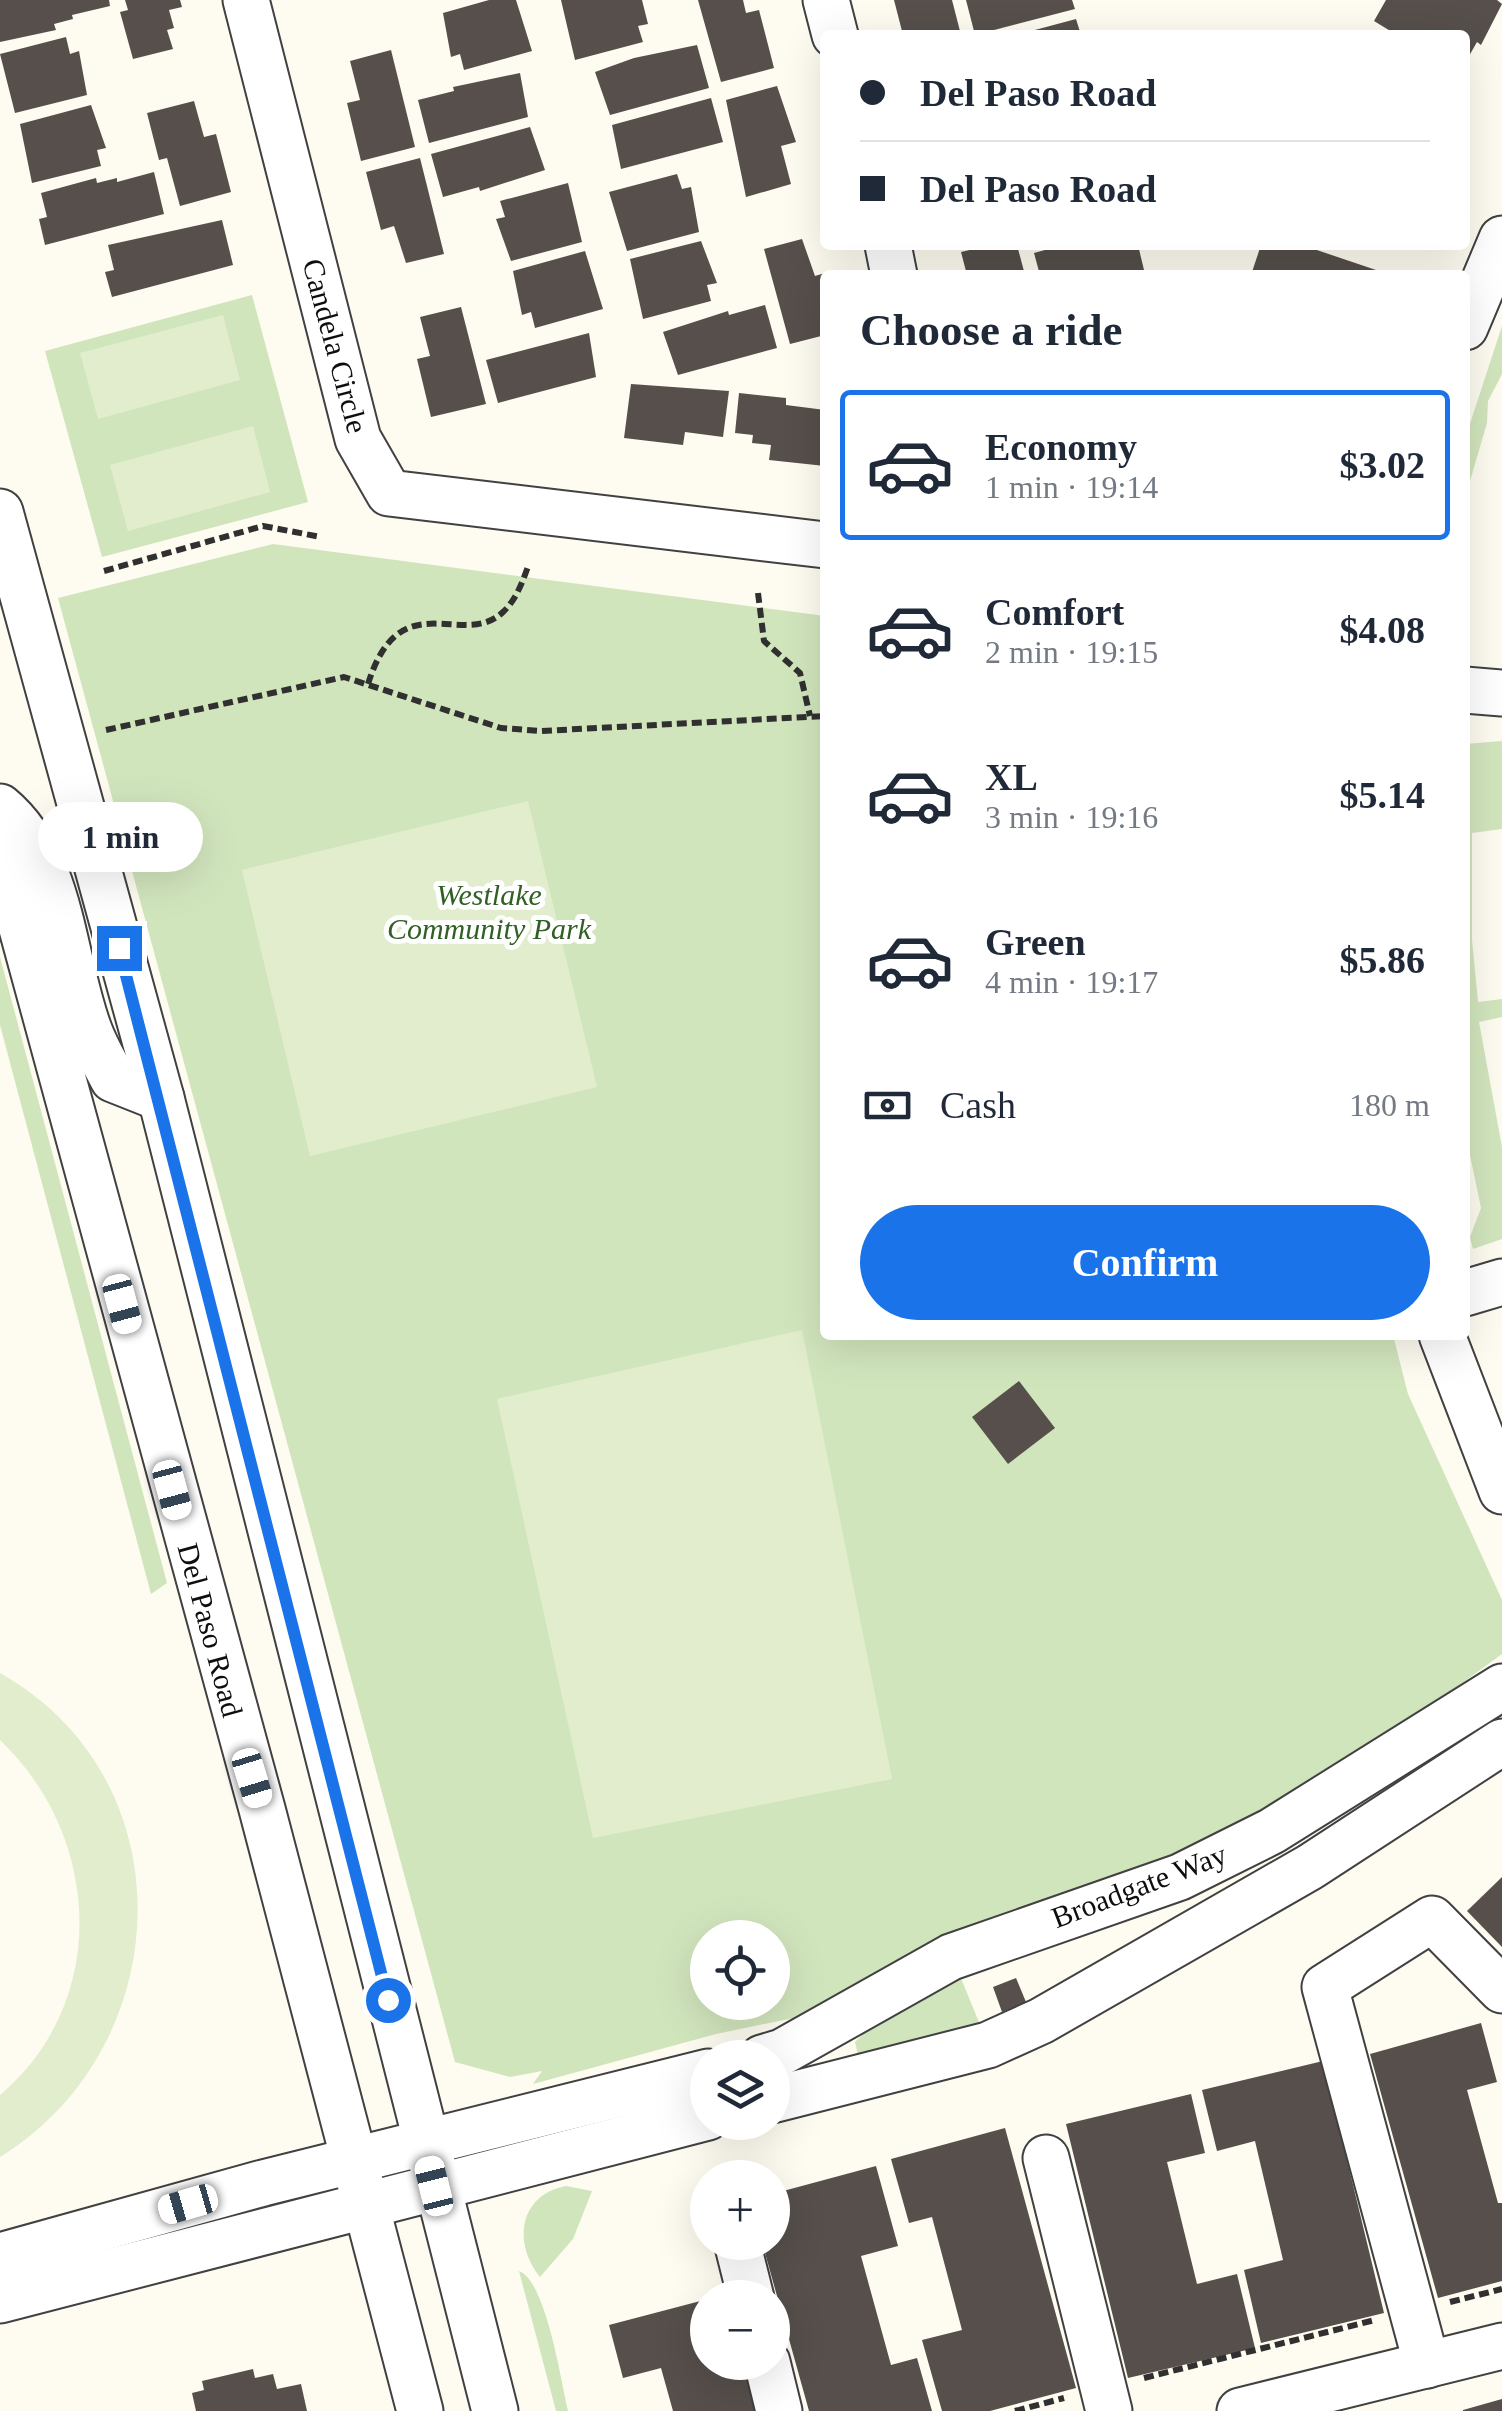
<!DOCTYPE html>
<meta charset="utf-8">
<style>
body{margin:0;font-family:"Times New Roman",serif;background:#f2f2f3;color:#1f2937;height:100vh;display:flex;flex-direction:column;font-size:38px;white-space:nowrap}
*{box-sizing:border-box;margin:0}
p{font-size:32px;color:#747a83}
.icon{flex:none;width:55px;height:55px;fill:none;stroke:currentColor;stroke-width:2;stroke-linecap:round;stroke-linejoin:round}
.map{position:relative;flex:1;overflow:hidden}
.drawer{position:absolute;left:820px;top:270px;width:650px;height:1070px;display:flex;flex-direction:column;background:#fff;border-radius:10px;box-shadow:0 10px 40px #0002}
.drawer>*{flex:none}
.top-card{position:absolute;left:820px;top:30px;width:650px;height:220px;border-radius:10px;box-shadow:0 10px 40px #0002;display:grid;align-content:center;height:220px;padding:0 40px;background:#fff}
.controls{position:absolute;left:690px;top:1920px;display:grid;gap:20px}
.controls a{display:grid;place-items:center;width:100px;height:100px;border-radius:50%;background:#fff;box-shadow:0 10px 40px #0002;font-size:50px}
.end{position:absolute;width:45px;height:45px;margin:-22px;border:12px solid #1a73e8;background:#fff;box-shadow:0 0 0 5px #fff}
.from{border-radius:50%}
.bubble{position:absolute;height:70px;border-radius:35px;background:#fff;box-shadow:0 10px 40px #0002;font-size:32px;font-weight:600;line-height:70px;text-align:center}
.car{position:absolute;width:30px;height:60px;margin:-30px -15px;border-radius:12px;box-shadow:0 0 8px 2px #0007;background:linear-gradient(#fff 24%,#345 0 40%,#fff 0 76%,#345 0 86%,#fff 0)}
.top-card b{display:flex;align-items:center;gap:35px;height:95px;font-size:38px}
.top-card b+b{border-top:2px solid #e0e1e3}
.top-card i{width:25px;height:25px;background:#1f2937}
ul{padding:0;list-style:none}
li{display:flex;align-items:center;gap:30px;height:150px;margin:0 20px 15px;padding:0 20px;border:5px solid transparent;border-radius:10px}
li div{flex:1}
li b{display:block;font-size:38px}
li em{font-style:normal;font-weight:600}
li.active{border-color:#1a73e8}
li>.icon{width:90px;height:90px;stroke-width:1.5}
h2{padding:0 40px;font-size:45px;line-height:120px}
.pay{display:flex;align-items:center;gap:25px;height:110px;padding:0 40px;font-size:38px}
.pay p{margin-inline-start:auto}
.action{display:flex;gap:20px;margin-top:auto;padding:20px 40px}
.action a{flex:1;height:115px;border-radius:60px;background:#1a73e8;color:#fff;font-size:40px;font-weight:600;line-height:115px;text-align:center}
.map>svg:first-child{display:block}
.green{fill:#d1e5bd;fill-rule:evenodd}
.pitch{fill:#e2edcd}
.building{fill:#564f4b}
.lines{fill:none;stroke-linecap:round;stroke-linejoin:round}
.minor-casing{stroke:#414141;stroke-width:49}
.path{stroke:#303030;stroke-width:6;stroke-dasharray:10 5;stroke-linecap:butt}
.minor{stroke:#fff;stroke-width:45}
.route{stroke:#1a73e8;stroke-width:12}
.labels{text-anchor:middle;stroke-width:10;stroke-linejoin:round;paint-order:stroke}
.street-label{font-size:30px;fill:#0e0e0e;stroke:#fff}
.park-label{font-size:30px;font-style:italic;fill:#306024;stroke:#fff}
</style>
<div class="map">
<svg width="1502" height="2411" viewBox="0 0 1502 2411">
<rect width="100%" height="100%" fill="#fefbf0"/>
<!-- green -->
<g class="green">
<path d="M252 295 308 502 102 557 45 351Z"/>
<path d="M1502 326V374L1488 401 1487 423 1465 498V439Z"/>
<path d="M273 544 825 616V1335H1393L1408 1394 1502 1600V1654L1312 1792 1120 1887 818 2013 716 2034 533 2084 542 2071 510 2077 455 2062 58 598ZM708 1938H772V2002H708Z"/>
<path d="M1502 741V829L1472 833V940L1478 1002 1502 999V1017L1479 1022 1502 1147V1239L1473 1249 1470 1237 1481 1208 1465 1131V744Z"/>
<path d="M0 957 167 1583 151 1594 0 1025Z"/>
<path d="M958 1971 981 2027 859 2060 855 2042 883 2015Z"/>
<path d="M566 2186 592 2191 573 2239 540 2277C513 2244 518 2195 566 2186Z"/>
<path d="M519 2271C546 2281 561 2381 568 2411H556Z"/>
</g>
<!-- pitch -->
<g class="pitch">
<path d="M223 315 240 380 98 419 80 353Z"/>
<path d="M253 426 270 492 128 531 110 465Z"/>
<path d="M528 801 597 1087 310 1156 242 870Z"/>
<path d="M802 1330 892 1779 593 1838 497 1399Z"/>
<path d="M0 1673C190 1780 177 2048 0 2157V2095C111 2001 101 1836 0 1740Z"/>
</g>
<!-- building -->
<g class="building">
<path d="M0 0H109L110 6 72 15 73 19 54 24 56 30 0 42Z"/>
<path d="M125 0H180L182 7 169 10 174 28 167 30 173 49 133 59 120 12 128 10Z"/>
<path d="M489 0H516L532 51 464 70 460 54 451 57 443 13Z"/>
<path d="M561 0H642L648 24 638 26 643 42 575 60Z"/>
<path d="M698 0H743L746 13 759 10 774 68 721 82Z"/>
<path d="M894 0H952L961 35H903Z"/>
<path d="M966 0H1072L1075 9 975 35Z"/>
<path d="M1386 0H1497L1502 4 1481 45 1477 42 1465 63V35H1397L1374 21Z"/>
<path d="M1076 19 1081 35H1020V34Z"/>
<path d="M66 37 70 54 79 51 87 95 15 113 0 54Z"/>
<path d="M697 45 709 88 610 115 595 72 634 58Z"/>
<path d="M391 50 415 147 361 161 347 103 360 100 350 61Z"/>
<path d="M520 73 528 117 429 143 418 100 454 91 453 87Z"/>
<path d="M777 86 796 142 781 146 791 184 746 197 726 100Z"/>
<path d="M711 98 723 142 621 169 612 125Z"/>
<path d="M194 101 204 137 216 134 231 192 180 206 167 158 159 160 147 113Z"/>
<path d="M91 105 106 148 97 150 101 166 32 183 20 124Z"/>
<path d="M530 127 545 170 480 191 479 187 443 197 431 154Z"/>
<path d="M420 158 444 254 406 263 394 226 381 230 366 172Z"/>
<path d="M154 172 164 214 45 245 39 219 47 217 41 193 96 178 97 183 117 178V182Z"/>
<path d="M677 174 682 189 691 187 699 232 627 251 609 192Z"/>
<path d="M568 183 582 242 511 261 496 219 505 217 500 201Z"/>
<path d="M222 220 233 265 112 297 105 272 114 270 108 245Z"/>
<path d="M802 239 815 276 825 273V335L790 344 764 249Z"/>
<path d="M701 241 717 283 707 285 711 301 643 319 630 259Z"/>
<path d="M974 245H1017L1025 275H967L961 252 974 249Z"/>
<path d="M1063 245H1138L1144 270 1124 275H1040L1034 253Z"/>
<path d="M1261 245H1302L1376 270 1374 275H1251Z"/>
<path d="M585 251 603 309 535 328 531 312 522 315 513 271Z"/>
<path d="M765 305 777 348 678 375 663 332 728 311 729 315Z"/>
<path d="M461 307 486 404 431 417 417 359 430 356 420 317Z"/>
<path d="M589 333 596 377 498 403 486 360Z"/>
<path d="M631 384 729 391 723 437 685 432 683 445 624 438Z"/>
<path d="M739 393 786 398V405L825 410V466L769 460 771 445 752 443 753 435 735 433Z"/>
<path d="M1019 1381 1055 1428 1008 1464 972 1417Z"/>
<path d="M1502 1877V1947L1467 1911Z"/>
<path d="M1016 1978 1026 2002 1002 2012 993 1987Z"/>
<path d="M1481 2023 1497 2082 1467 2090 1498 2203H1502V2281L1438 2298 1370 2054Z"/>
<path d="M1323 2061 1384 2313 1261 2343 1244 2270 1283 2260 1255 2141 1217 2151 1202 2090Z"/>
<path d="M1191 2094 1205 2153 1167 2162 1197 2284 1237 2274 1255 2348 1128 2378 1066 2124Z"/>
<path d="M1005 2128 1076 2388 990 2411H942L922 2340 962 2330 932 2217 909 2223 891 2159Z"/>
<path d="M876 2166 898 2246 861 2256 891 2365 917 2358 932 2411H809L762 2242H772V2194Z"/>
<path d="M708 2299V2362H744L757 2411H673L661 2368 623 2378 609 2325Z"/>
<path d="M253 2369 255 2378 273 2374 277 2389 301 2384 307 2411H196L192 2393 204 2390 202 2381Z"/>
<path d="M1502 2399V2411H1463V2410Z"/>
</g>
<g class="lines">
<!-- minor casing -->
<g class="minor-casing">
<g id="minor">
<path d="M246 0 358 439 389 493 825 545"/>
<path d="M826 0 835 35"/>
<path d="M888 245 894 275"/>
<path d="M1465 327 1502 239"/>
<path d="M0 512 161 1098 495 2411"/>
<path d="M1465 690 1502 693"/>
<path d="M0 807C63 859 62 958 89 1030 95 1047 105 1063 113 1079L161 1098"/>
<path d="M0 848 262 1809 420 2411"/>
<path d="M1465 1293 1502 1282"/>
<path d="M1442 1335 1502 1491"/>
<path d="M762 2058 782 2052 951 1957 1180 1877 1272 1831 1502 1687"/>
<path d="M772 2100 988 2045 1041 2021 1310 1867 1502 1742"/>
<path d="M1046 2158 1109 2411"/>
<path d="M737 2242 751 2298"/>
<path d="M0 2256 263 2183 708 2072"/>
<path d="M0 2300 708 2117"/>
<path d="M767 2362 779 2411"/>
<path d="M1427 2365 1325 1987 1432 1919 1502 1990"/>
<path d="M1240 2411 1502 2346"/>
</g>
</g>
<!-- path -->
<g class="path">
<path d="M104 571 263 526 321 537"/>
<path d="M758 593 764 641 800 673 810 716"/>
<path d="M368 684C400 581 463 650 503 612 517 599 523 580 529 564"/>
<path d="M106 730 344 677 501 728 541 731 825 716"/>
<path d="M1450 2302 1502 2289"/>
<path d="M1144 2378 1375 2320"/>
<path d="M1015 2411 1064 2398"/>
</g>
<!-- minor -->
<use href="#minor" class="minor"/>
</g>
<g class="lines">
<!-- route -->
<path class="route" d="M119 948 388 2000"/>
</g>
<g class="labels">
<!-- street labels -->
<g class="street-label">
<text transform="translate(335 346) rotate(75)" y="10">Candela Circle</text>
<text transform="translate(210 1630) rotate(75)" y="10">Del Paso Road</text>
<text transform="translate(1139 1886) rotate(-21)" y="10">Broadgate Way</text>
</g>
<!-- park labels -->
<g class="park-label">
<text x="489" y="905">Westlake<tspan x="489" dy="34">Community Park</tspan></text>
</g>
</g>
</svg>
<div class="controls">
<a><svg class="icon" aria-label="locate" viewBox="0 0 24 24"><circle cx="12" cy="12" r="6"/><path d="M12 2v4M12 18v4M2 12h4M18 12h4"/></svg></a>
<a><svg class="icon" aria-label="layers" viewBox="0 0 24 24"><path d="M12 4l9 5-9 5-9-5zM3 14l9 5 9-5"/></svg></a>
<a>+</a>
<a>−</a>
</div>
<i class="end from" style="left:388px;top:2000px"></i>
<i class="end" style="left:119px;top:948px"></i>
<div class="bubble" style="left:38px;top:802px;width:165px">1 min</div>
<i class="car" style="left:122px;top:1304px;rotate:165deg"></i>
<i class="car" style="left:172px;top:1490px;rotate:165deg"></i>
<i class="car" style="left:252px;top:1778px;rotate:163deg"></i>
<i class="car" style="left:434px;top:2186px;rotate:346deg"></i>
<i class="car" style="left:188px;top:2204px;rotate:254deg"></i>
<div class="top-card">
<b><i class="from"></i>Del Paso Road</b>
<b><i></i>Del Paso Road</b>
</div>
<section class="drawer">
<h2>Choose a ride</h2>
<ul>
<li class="active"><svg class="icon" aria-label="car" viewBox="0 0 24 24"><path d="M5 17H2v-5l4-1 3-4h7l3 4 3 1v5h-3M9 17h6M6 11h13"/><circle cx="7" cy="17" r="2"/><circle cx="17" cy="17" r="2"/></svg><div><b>Economy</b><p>1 min · 19:14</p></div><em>$3.02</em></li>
<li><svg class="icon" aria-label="car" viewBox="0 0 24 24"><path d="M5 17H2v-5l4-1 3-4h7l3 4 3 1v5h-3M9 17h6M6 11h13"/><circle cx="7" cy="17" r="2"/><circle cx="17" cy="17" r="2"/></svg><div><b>Comfort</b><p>2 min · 19:15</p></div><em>$4.08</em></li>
<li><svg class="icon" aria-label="car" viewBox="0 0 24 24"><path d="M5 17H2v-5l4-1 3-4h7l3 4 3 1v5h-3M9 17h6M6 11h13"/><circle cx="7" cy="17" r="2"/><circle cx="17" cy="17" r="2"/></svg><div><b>XL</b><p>3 min · 19:16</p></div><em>$5.14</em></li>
<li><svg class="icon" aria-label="car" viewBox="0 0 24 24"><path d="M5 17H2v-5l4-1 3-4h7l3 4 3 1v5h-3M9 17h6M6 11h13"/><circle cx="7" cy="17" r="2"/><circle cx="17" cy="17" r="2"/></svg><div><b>Green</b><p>4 min · 19:17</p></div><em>$5.86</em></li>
</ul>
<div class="pay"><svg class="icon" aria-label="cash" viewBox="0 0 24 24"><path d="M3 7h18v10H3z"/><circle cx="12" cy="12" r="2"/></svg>Cash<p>180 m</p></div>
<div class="action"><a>Confirm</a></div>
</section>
</div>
